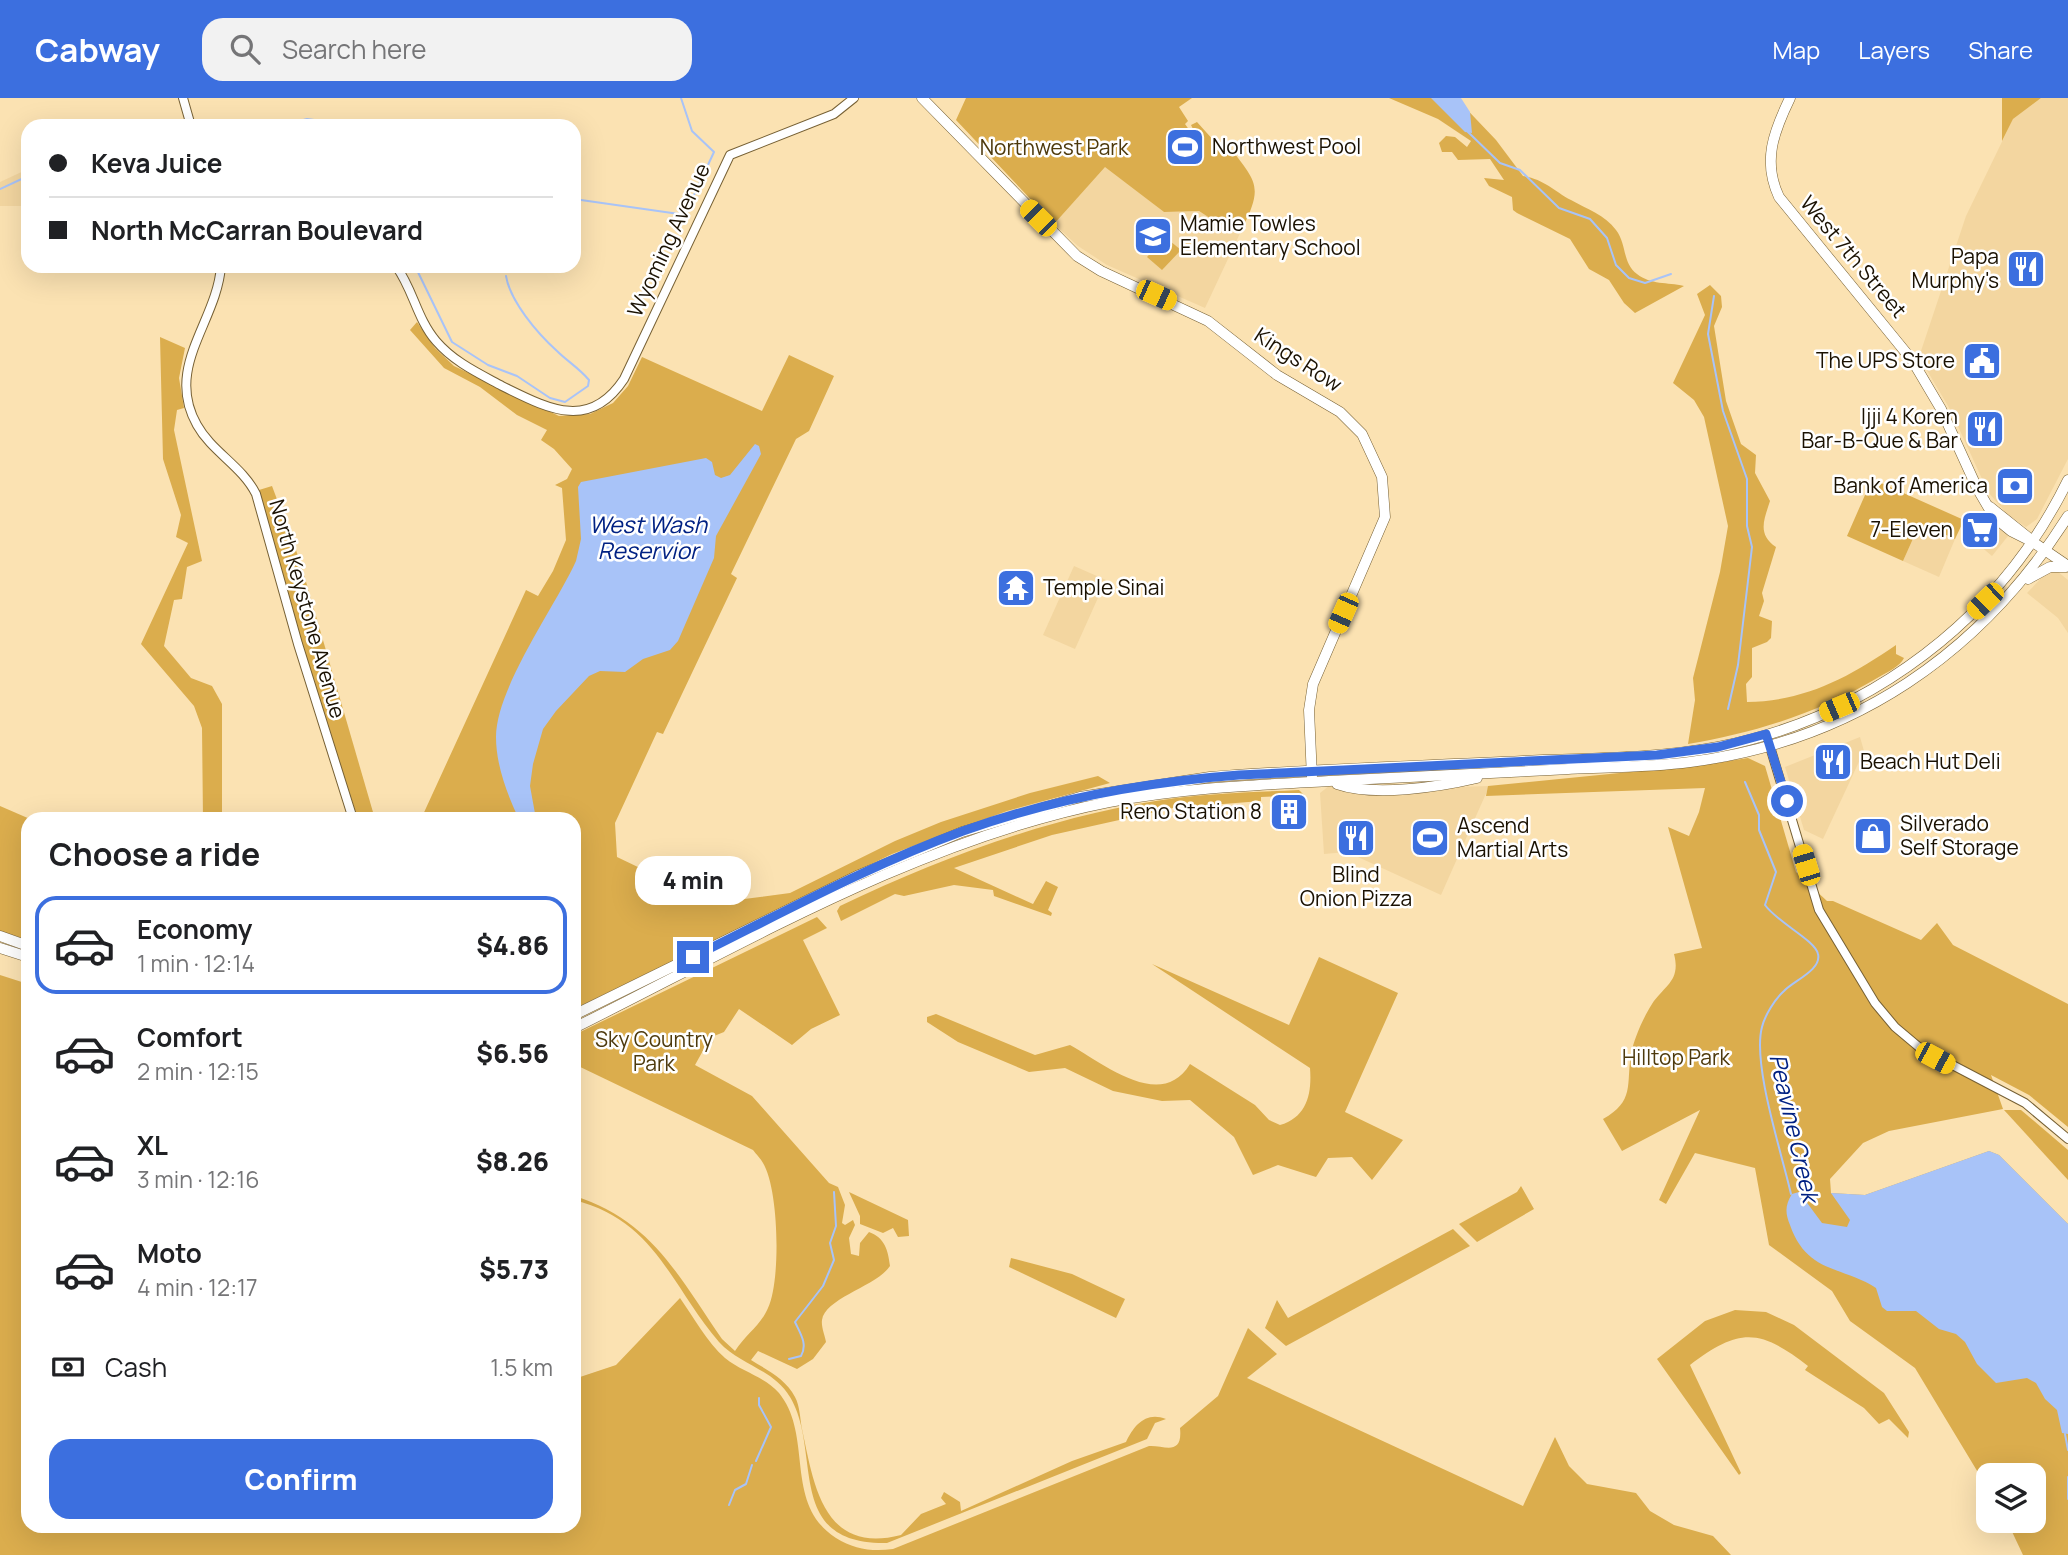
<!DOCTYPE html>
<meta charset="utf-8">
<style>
body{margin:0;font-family:Manrope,sans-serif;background:#f2f2f2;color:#202124;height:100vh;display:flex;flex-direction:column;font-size:26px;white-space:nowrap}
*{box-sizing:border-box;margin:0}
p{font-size:23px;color:#757577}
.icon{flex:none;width:38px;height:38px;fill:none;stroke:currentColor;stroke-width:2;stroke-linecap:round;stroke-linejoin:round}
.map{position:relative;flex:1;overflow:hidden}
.sheet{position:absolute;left:21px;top:714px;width:560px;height:721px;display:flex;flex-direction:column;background:#fff;border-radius:21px;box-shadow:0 7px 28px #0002}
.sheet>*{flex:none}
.hud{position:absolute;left:21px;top:21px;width:560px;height:154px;border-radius:21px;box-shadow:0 7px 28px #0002;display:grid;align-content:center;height:154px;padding:0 28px;background:#fff}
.fabs{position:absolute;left:1976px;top:1365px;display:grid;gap:14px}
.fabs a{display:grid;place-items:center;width:70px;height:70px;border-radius:14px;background:#fff;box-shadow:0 7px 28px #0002;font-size:35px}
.end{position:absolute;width:32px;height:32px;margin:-16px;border:9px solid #3c6fdf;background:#fff;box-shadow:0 0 0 4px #fff}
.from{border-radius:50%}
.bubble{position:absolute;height:49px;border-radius:21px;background:#fff;box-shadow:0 7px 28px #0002;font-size:23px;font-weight:800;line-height:49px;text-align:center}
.car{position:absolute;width:21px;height:42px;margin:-21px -10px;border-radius:9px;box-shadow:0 0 5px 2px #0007;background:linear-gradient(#f5c518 24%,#345 0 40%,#f5c518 0 76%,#345 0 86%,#f5c518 0)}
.hud b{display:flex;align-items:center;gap:24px;height:66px;font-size:26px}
.hud b+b{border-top:2px solid #e0e0e0}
.hud i{width:18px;height:18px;background:#202124}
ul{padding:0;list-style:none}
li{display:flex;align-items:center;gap:21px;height:98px;margin:0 14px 10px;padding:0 14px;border:4px solid transparent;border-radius:21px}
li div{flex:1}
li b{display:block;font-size:26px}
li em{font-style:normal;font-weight:800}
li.active{border-color:#3c6fdf}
li>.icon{width:63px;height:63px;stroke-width:1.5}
h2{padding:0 28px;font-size:32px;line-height:84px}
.pay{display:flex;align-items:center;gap:18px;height:77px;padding:0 28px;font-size:26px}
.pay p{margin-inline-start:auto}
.cta{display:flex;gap:14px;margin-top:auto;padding:14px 28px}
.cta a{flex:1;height:80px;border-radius:21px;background:#3c6fdf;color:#fff;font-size:28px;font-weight:800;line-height:80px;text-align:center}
header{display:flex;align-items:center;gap:42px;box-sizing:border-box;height:98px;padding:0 35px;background:#3c6fdf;color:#fff}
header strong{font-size:33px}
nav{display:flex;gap:38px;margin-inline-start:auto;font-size:24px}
.search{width:490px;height:63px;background:#f2f2f2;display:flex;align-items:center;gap:18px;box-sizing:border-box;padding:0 24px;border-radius:21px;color:#757577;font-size:26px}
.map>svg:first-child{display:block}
.built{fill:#f3d6a0}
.green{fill:#dbad4d}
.water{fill:#a8c3f8}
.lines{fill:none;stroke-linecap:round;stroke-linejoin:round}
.stream{stroke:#a8c3f8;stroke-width:2}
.minor-casing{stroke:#766034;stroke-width:10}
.major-casing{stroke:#766034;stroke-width:11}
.minor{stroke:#fff;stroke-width:8}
.major{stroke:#fff;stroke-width:10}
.route{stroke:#3c6fdf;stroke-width:9}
.labels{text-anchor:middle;stroke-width:5;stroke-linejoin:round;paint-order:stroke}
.poi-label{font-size:21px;fill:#1a1102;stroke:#fff;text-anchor:start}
.park-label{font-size:21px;fill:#4e3a0d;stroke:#fff}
.street-label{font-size:21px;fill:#1a1102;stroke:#fff}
.water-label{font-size:23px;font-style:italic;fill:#002183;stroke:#fff}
</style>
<header>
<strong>Cabway</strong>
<div class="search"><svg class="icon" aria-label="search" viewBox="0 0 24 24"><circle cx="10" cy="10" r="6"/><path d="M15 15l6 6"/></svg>Search here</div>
<nav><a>Map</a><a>Layers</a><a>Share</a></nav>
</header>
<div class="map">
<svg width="2068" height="1457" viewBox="0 0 2068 1457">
<rect width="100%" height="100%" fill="#fbe2b2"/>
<!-- built -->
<g class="built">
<path d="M2041 0H2068V361L2037 421 2026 429 2007 416 1988 394 1951 313 1919 259 1966 118 2013 21Z"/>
<path d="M1105 68 1164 114 1199 113 1219 126 1242 131 1205 210 1107 167 1078 148 1054 126Z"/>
<path d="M28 71V108H0V84Z"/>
<path d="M1982 414 2008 438 1992 458 1967 437 1974 421Z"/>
<path d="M1920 425 1955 441 1939 479 1903 463Z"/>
<path d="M1074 468 1106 482 1075 551 1043 537Z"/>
<path d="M2057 473 2068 482V535L2058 520 2027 495 2047 474Z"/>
<path d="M1860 639 1864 653 1823 741 1804 732 1785 669Z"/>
<path d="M1329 688 1366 695 1459 689 1488 688V691L1441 797 1347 754 1324 756 1320 695Z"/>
</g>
<!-- green -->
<g class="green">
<path d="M966 0H1192L1179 9 1188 23 1185 26 1190 33 1193 31 1191 27 1197 24 1215 44 1227 45C1255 84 1265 85 1242 131L1219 126 1199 113 1164 114 1105 69 1054 126 956 22Z"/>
<path d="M1389 0H1456L1496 42 1523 78C1544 81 1554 93 1571 102 1587 111 1605 117 1616 132 1627 146 1622 165 1637 176 1651 187 1667 184 1684 188L1635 215 1624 205 1609 182 1589 171 1570 141 1517 115 1513 112 1512 99 1489 88 1484 80 1504 82 1490 61 1458 62 1452 54H1442L1439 45 1446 38 1455 39 1467 49 1471 43 1438 21Z"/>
<path d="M2002 0H2041L2013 21 2002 43Z"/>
<path d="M1165 139 1181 152 1162 172 1147 159Z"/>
<path d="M1710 187 1721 198 1722 209 1714 228 1726 303 1741 346 1756 357 1755 375 1770 403C1764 422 1757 436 1776 449L1762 495 1764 503 1759 518 1772 523 1771 540 1767 544 1752 550V579L1746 586 1747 604C1805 603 1848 580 1896 547V556L1904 560C1900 568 1888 574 1879 579 1819 615 1754 635 1688 646L1695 602 1693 580 1720 474 1728 428 1704 319 1694 302 1673 285 1705 217 1697 196Z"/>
<path d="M417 224 435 250 454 268 559 318 590 316 613 305 628 288 642 259 762 313 789 257 834 278 809 333 796 341 731 476 737 480 663 636 657 634 615 725 617 759 713 805 790 795 895 743 941 724 1030 695 1098 678 1110 685 1007 713 892 756 574 911V721H421L526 492 538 498 553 473 566 442 562 390 555 387 567 381 572 371 554 351 541 342 547 332 517 317 480 289 444 270 410 232Z"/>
<path d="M160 239 185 250 179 280 184 310 177 312 174 332 202 463 187 469 182 501 174 502 164 548 191 580 212 588 222 606V721H203L202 630 194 608 141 546 188 445 176 439 181 417 163 361Z"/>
<path d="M1872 381 1964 422 1955 441 1920 425 1903 463 1847 438Z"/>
<path d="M272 388 300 463 375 721H358L302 549 259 392Z"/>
<path d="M1748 660 1765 668 1796 774 1827 803H1833L1921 842 1937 825 1953 847 2068 906V1029L2029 997 1991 977 2003 1011 1889 1033 1863 1045 1830 1081 1831 1095 1865 1097 1989 1053 1999 1057 2068 1126V1457H2023L2007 1423H2034V1377H1988V1391L1915 1270 1850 1223 1832 1193 1769 1147 1755 1070 1695 1055 1666 1106 1659 1102 1700 1012 1622 1053 1603 1021C1635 1003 1626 987 1631 956 1634 941 1643 920 1652 906 1665 887 1681 883 1674 856L1702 850 1668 729 1689 738 1699 714 1705 690 1486 698 1488 688 1710 666Z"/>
<path d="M1299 692 1304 697 1261 699V703L1173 710 1052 737 954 770 1033 806 1046 783 1058 789 1048 812 1052 815 1051 818 994 798 993 792 954 787 904 798 895 796 841 823 837 813 840 808C947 757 1058 716 1176 700 1216 695 1258 694 1299 692Z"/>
<path d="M0 708 30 721 28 842 0 833Z"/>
<path d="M817 819 827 830 803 842 840 917 811 931 792 947 739 911 724 934 714 938 713 945 705 949 695 967 752 998 829 1085 838 1089 845 1107 842 1125 845 1127 853 1122 855 1127 849 1140 851 1156 859 1158 860 1145 869 1134C885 1140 888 1152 890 1168 877 1188 825 1200 822 1222 821 1229 825 1238 826 1244L813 1261 797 1271 758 1253 751 1262C767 1272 786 1281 795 1299 800 1308 800 1321 802 1331 814 1387 823 1457 901 1437L921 1416 946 1406 941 1400 944 1394 960 1404 961 1413 1072 1363 1126 1344C1134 1327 1146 1313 1166 1321L1155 1325 1147 1341 887 1445C783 1447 823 1354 790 1299 773 1271 740 1267 719 1244 671 1188 655 1122 574 1102V1098C651 1121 679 1179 722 1241L735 1253C745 1237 761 1227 768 1210 781 1183 779 1091 763 1065 761 1061 756 1056 753 1052L574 966V937Z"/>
<path d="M1319 859 1398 895 1345 1014 1403 1042 1372 1082 1352 1059 1328 1060 1316 1079 1278 1067 1253 1077 1234 1039 1190 1002 1162 1003 1113 993 1065 970 1029 974 958 944 927 924V919L936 916 1035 957 1070 947C1103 965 1161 1014 1190 966L1255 1007 1269 1022 1280 1027C1307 1019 1312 996 1310 970L1152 866 1289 927Z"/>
<path d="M0 877 28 886V1428H574V1281L616 1267 680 1200C694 1220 707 1244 725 1260 742 1274 764 1278 779 1295 814 1338 783 1406 836 1440 854 1451 872 1454 893 1451L1149 1348C1164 1347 1183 1359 1180 1330L1218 1298 1248 1230 1277 1256 1247 1280 1523 1408 1555 1339 1569 1368 1587 1386 1636 1395 1650 1413 1674 1427 1713 1438 1731 1457H0Z"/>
<path d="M2004 1012H2021L2068 1052V1082Z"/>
<path d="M1521 1088 1534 1111 1477 1144 1459 1126 1517 1094Z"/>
<path d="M849 1094 908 1122 909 1138 898 1139 893 1130 883 1135 860 1126V1118Z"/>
<path d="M1453 1131 1470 1148 1286 1248 1265 1230 1277 1202 1288 1220Z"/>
<path d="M1011 1160 1072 1176 1125 1201 1116 1220 1009 1169Z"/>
<path d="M1735 1212 1766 1214 1794 1227 1884 1295 1909 1334 1908 1340 1889 1321 1879 1326 1864 1310 1805 1272 1808 1268C1759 1230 1739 1230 1690 1267L1741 1375 1739 1377 1657 1261 1705 1223Z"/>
</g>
<!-- water -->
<g class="water">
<path d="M1431 0H1461L1470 14 1472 35 1465 34Z"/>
<path d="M755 346 759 348 761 356 716 438 714 460 678 543 670 552 643 561 625 574 600 573 589 578 556 613 543 631 533 666 530 688 536 721H519C507 696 496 667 496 639 496 590 555 509 576 463L581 441 578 389 581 384 706 360 712 364 715 377 721 380 730 377Z"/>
<path d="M1989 1053 1999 1057 2068 1126V1336L2062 1335 2057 1312 2045 1301 2036 1285 2027 1280 1996 1285 1977 1266 1965 1244 1956 1236 1939 1231 1916 1213H1887L1882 1209 1876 1190C1843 1168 1807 1176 1790 1127 1785 1115 1785 1107 1792 1096L1799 1094 1822 1125 1847 1129 1850 1122 1831 1095 1865 1097Z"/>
</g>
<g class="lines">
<!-- stream -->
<g class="stream">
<path d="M681 0 692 33 714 54 694 97"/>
<path d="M281 28 307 21 357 28"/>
<path d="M1468 34 1500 65 1520 72 1559 110 1590 121 1607 140 1616 167 1629 180 1645 185 1671 176"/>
<path d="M0 91 28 78"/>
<path d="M574 101 679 116 687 112"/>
<path d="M415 168 452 244 488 267 517 278 550 300 565 304 588 288 589 282C579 270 567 263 557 253 537 235 510 203 506 178"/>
<path d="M1714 198 1708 236 1723 313 1747 381V428L1752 449 1738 567 1728 611"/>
<path d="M1745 684 1759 717V732L1776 774 1765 807C1778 825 1815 842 1818 856 1822 872 1793 883 1784 893 1775 901 1765 917 1762 929 1752 966 1782 1056 1791 1096"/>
<path d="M789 1261 801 1258C808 1246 800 1235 795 1224L823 1188 834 1162 830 1145 836 1128 834 1094"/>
<path d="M2065 1336 2068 1352"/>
<path d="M756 1363 771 1329 759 1307V1300"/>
<path d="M2068 1379V1401"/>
<path d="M729 1407 735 1392 746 1386 752 1367"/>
</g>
<!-- minor casing -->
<g class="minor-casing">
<g id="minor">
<path d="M183 0 191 28"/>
<path d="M221 168C217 224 164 269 197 327 212 354 242 368 256 396L298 546 353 721"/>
<path d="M396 168C413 191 417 221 436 243 454 264 478 275 502 288 547 310 589 334 624 281L730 57 834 16 854 0"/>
<path d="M1768 642 1819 812 1875 905 1895 929 1920 950 2025 1005 2068 1041"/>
</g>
</g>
<!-- major casing -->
<g class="major-casing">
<g id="major">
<path d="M922 0 1077 158 1101 173 1208 223 1277 277 1340 314 1362 336 1382 379 1385 419 1313 586 1309 612 1312 680"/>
<path d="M1790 0C1774 33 1762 63 1779 99L1912 262 1941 311 1977 390 1994 419 2011 433 2033 444 2068 468"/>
<path d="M1990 409 2030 441"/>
<path d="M2028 481 2050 469H2066"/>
<path d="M1337 686C1374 699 1439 689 1477 680"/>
<path d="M0 838 28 848"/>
<path d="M0 850 28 859"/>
<path d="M574 917 859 777 962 734 1080 699 1210 679C1314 671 1419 668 1523 663 1588 660 1655 661 1718 649 1870 619 2000 521 2068 382"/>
<path d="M574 930C745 845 921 741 1109 704 1182 690 1255 687 1329 683 1403 679 1477 675 1550 672 1597 669 1644 670 1690 664 1853 643 1981 556 2068 418"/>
</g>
</g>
<!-- minor -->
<use href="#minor" class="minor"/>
<!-- major -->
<use href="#major" class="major"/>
</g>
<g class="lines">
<!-- route -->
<path class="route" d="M693 859C782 815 870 767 963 733 1052 701 1145 684 1239 677L1657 657 1718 649 1766 636 1787 703"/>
</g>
<!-- icons -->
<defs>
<g id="stadium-square" transform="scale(2.0125)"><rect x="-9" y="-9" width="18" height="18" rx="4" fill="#3c6fdf" stroke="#fff"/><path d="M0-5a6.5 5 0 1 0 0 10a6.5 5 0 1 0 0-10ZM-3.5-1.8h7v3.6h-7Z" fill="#fff"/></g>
<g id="school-square" transform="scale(2.0125)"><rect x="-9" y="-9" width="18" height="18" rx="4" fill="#3c6fdf" stroke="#fff"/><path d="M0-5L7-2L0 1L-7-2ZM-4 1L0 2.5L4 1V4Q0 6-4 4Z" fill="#fff"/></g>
<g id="restaurant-square" transform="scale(2.0125)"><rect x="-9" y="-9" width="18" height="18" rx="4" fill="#3c6fdf" stroke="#fff"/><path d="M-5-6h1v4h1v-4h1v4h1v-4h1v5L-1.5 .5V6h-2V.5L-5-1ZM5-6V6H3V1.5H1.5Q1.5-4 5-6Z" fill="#fff"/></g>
<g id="civic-square" transform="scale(2.0125)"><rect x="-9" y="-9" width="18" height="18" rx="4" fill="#3c6fdf" stroke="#fff"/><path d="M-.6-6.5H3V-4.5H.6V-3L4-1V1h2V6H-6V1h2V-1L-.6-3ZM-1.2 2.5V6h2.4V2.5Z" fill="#fff"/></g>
<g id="bank-square" transform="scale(2.0125)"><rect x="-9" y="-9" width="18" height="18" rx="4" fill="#3c6fdf" stroke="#fff"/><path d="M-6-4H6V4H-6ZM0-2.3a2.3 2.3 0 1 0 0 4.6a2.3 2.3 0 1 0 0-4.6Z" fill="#fff"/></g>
<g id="supermarket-square" transform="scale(2.0125)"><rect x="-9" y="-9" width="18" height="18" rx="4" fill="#3c6fdf" stroke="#fff"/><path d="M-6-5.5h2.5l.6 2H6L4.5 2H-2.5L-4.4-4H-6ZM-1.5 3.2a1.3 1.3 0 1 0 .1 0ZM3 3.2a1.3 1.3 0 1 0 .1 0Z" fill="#fff"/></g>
<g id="temple-square" transform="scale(2.0125)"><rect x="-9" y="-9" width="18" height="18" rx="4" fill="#3c6fdf" stroke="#fff"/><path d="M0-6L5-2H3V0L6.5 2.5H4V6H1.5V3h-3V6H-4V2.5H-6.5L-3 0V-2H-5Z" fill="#fff"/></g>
<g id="building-square" transform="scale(2.0125)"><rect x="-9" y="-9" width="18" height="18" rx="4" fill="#3c6fdf" stroke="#fff"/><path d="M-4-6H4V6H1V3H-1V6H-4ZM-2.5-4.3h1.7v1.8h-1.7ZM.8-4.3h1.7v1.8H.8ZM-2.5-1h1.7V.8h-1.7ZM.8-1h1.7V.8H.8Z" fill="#fff"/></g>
<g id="shop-square" transform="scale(2.0125)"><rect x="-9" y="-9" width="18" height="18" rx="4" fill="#3c6fdf" stroke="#fff"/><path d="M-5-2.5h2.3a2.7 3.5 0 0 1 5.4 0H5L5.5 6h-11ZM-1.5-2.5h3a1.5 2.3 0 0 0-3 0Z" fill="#fff"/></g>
</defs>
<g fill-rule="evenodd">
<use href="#stadium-square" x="1185" y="49"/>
<use href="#school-square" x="1153" y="138"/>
<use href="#restaurant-square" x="2026" y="171"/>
<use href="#civic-square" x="1982" y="263"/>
<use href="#restaurant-square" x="1985" y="331"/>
<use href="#bank-square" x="2015" y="388"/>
<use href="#supermarket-square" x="1980" y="432"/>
<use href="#temple-square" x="1016" y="490"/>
<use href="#restaurant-square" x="1833" y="664"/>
<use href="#building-square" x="1289" y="714"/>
<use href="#shop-square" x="1873" y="738"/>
<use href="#restaurant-square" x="1356" y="740"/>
<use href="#stadium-square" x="1430" y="740"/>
</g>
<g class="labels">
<!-- poi labels -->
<g class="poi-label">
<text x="1212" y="56">Northwest Pool</text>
<text x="1180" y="133">Mamie Towles<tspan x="1180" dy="24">Elementary School</tspan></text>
<text x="1999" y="166" text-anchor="end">Papa<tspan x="1999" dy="24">Murphy's</tspan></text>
<text x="1955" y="270" text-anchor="end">The UPS Store</text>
<text x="1958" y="326" text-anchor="end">Ijji 4 Koren<tspan x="1958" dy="24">Bar-B-Que &amp; Bar</tspan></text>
<text x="1988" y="395" text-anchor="end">Bank of America</text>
<text x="1953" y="439" text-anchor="end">7-Eleven</text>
<text x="1043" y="497">Temple Sinai</text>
<text x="1860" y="671">Beach Hut Deli</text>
<text x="1262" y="721" text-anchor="end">Reno Station 8</text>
<text x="1900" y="733">Silverado<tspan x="1900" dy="24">Self Storage</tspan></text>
<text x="1457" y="735">Ascend<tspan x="1457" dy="24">Martial Arts</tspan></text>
<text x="1356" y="784" text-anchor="middle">Blind<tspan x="1356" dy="24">Onion Pizza</tspan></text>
</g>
<!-- park labels -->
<g class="park-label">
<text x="1054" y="57">Northwest Park</text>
<text x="654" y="949">Sky Country<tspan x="654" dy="24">Park</tspan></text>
<text x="1676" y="967">Hilltop Park</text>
</g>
<!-- street labels -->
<g class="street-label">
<text transform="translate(669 142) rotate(-65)" y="7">Wyoming Avenue</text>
<text transform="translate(1853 159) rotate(50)" y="7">West 7th Street</text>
<text transform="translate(1298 262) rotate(33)" y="7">Kings Row</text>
<text transform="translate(307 511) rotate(74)" y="7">North Keystone Avenue</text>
</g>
<!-- water labels -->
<g class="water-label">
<text x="648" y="435">West Wash<tspan x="648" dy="26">Reservior</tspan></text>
<text transform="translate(1794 1030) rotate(77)" y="8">Peavine Creek</text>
</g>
</g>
</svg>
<div class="fabs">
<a><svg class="icon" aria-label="layers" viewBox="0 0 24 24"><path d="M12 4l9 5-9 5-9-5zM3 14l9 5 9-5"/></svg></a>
</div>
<i class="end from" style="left:1787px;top:703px"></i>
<i class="end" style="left:693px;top:859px"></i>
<div class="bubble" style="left:635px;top:758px;width:116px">4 min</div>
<i class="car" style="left:1038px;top:120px;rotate:315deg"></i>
<i class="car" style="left:1156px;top:197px;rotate:114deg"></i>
<i class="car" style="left:1985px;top:503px;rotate:226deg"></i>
<i class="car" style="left:1343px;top:515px;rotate:204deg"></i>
<i class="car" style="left:1839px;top:609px;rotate:247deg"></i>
<i class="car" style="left:1806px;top:767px;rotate:343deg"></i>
<i class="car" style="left:1935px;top:960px;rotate:118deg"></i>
<div class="hud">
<b><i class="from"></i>Keva Juice</b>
<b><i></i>North McCarran Boulevard</b>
</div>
<section class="sheet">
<h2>Choose a ride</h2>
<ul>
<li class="active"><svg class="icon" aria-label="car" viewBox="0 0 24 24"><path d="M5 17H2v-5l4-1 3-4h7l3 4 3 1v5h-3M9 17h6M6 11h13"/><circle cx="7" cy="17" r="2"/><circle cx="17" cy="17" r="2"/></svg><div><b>Economy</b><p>1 min · 12:14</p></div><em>$4.86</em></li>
<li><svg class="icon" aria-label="car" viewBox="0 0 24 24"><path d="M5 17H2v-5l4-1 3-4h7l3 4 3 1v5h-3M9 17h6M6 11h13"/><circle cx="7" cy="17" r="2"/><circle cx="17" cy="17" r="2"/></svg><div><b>Comfort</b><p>2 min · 12:15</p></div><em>$6.56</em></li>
<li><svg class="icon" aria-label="car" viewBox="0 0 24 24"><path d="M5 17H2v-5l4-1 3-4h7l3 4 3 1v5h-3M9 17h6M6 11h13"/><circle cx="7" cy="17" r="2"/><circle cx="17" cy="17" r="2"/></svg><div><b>XL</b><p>3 min · 12:16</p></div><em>$8.26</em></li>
<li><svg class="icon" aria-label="car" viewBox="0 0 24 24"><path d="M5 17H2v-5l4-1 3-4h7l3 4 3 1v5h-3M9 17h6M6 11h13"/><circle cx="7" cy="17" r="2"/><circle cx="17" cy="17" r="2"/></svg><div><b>Moto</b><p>4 min · 12:17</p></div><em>$5.73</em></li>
</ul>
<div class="pay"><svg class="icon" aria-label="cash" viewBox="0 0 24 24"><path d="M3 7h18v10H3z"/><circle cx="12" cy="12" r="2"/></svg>Cash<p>1.5 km</p></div>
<div class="cta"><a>Confirm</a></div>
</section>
</div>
